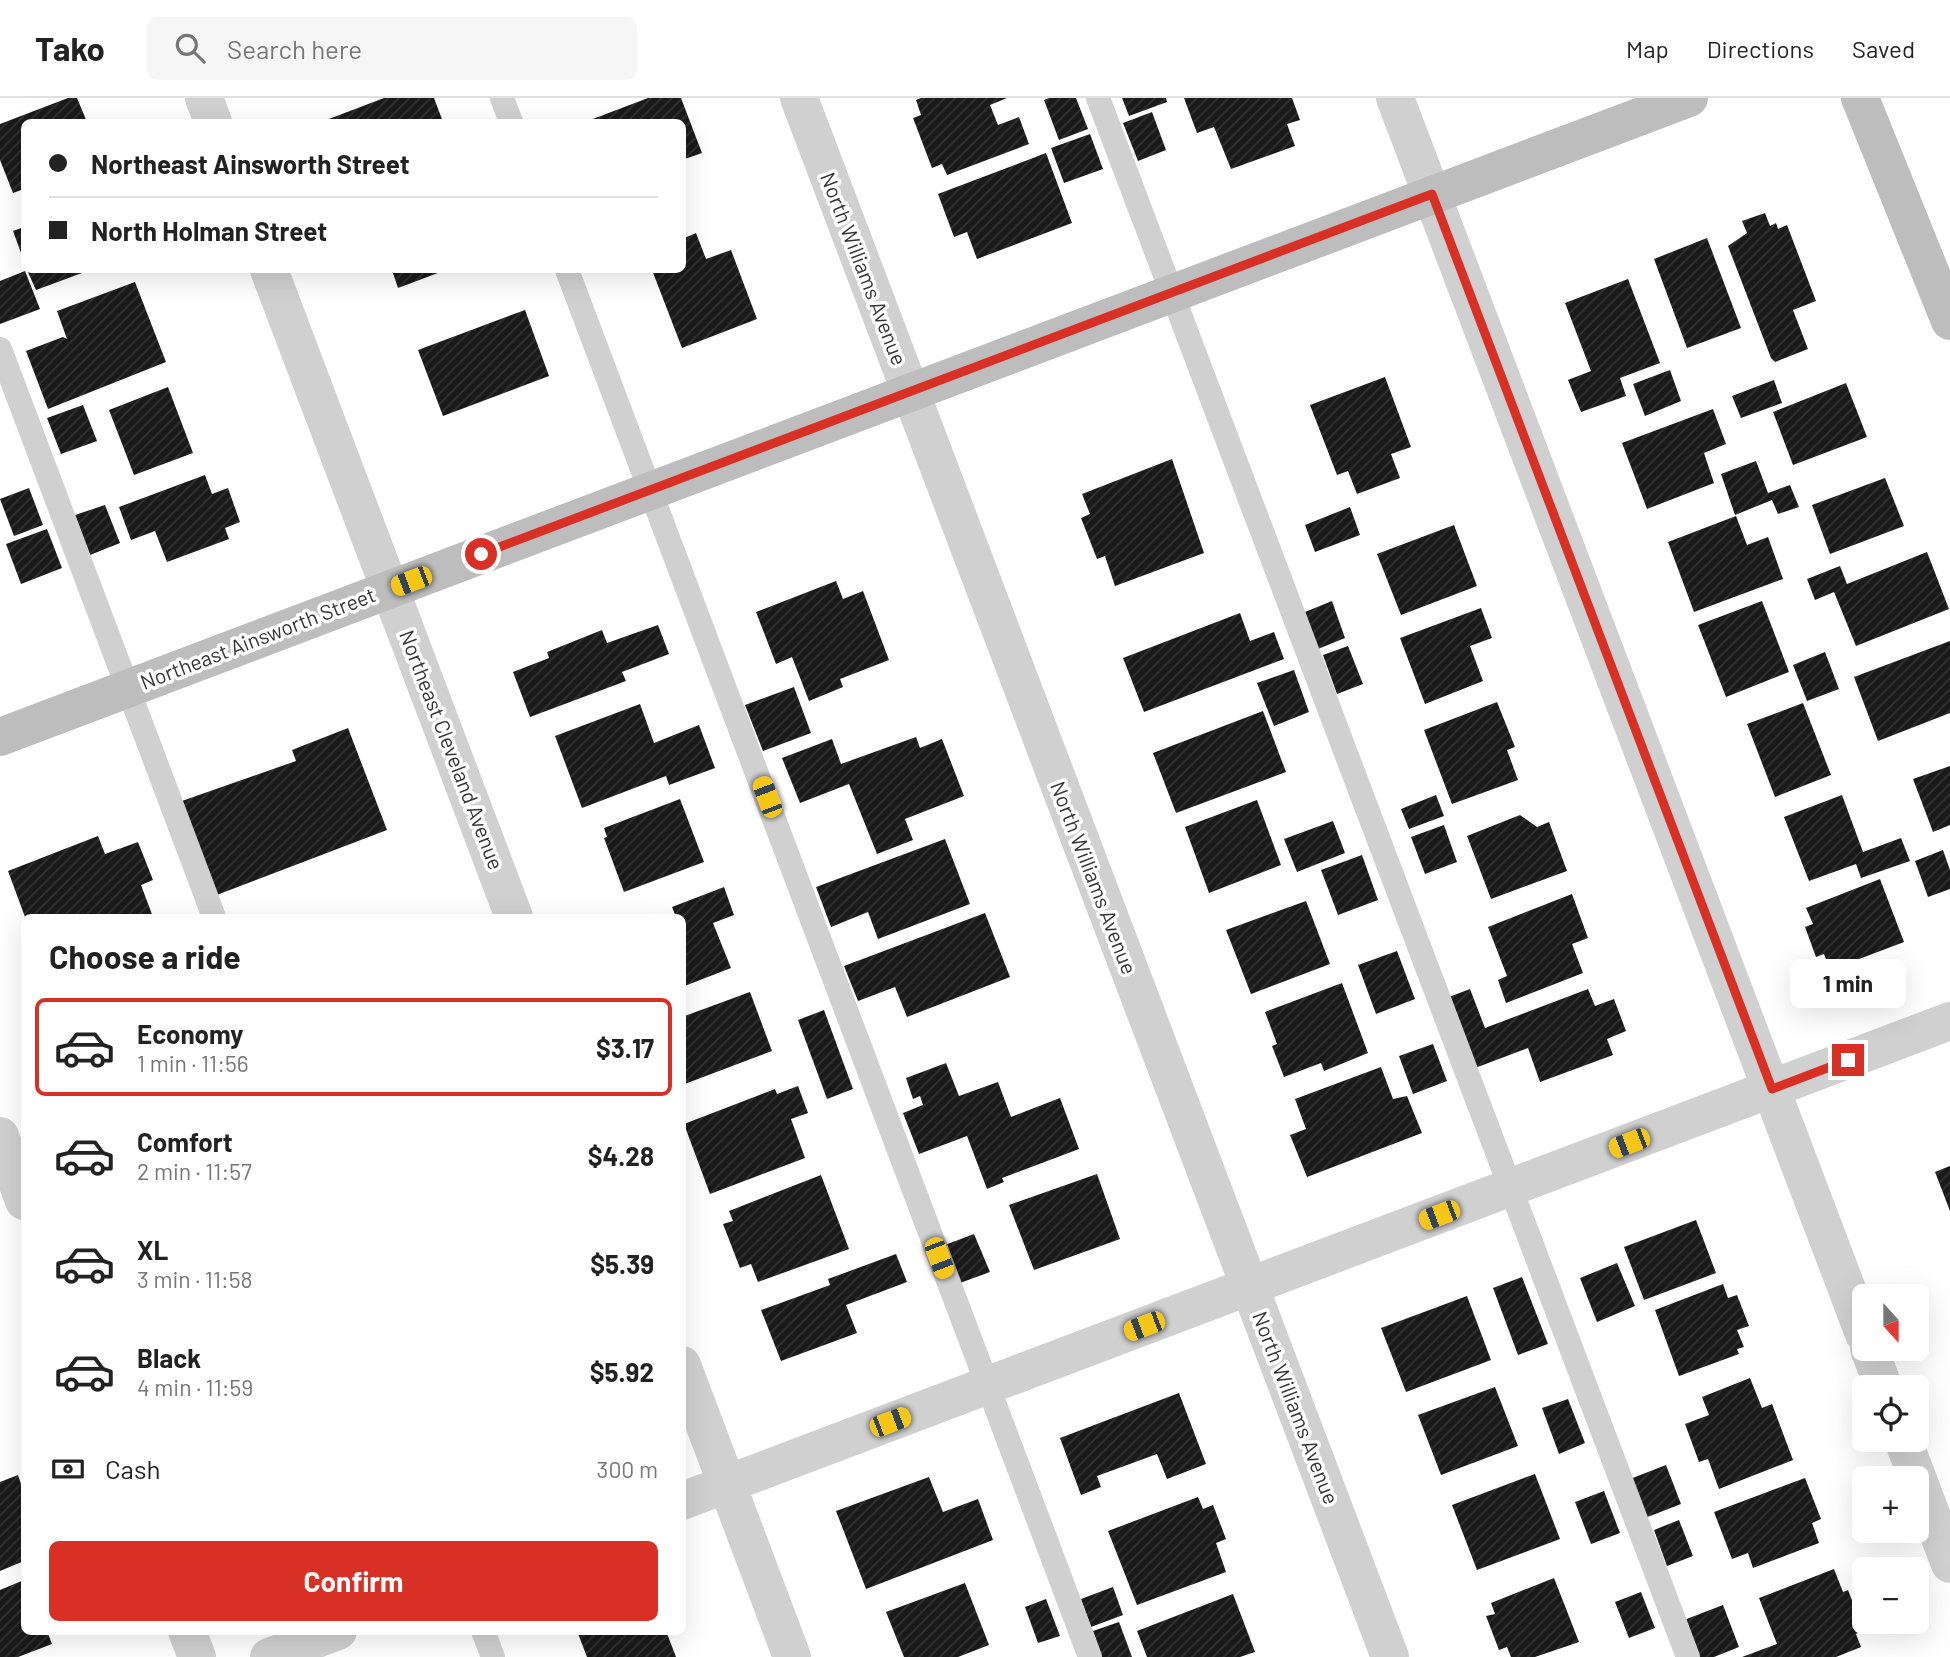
<!DOCTYPE html>
<meta charset="utf-8">
<style>
body{margin:0;font-family:Barlow,sans-serif;background:#f6f6f6;color:#222;height:100vh;display:flex;flex-direction:column;font-size:26px;white-space:nowrap}
*{box-sizing:border-box;margin:0}
p{font-size:23px;color:#767676}
.icon{flex:none;width:38px;height:38px;fill:none;stroke:currentColor;stroke-width:2;stroke-linecap:round;stroke-linejoin:round}
.map{position:relative;flex:1;overflow:hidden}
.sheet{position:absolute;left:21px;top:816px;width:665px;height:721px;display:flex;flex-direction:column;background:#fff;border-radius:10px;box-shadow:0 7px 28px #0002}
.sheet>*{flex:none}
.top-card{position:absolute;left:21px;top:21px;width:665px;height:154px;border-radius:10px;box-shadow:0 7px 28px #0002;display:grid;align-content:center;height:154px;padding:0 28px;background:#fff}
.needle{width:46px;rotate:159deg}
.controls{position:absolute;left:1852px;top:1186px;display:grid;gap:14px}
.controls a{display:grid;place-items:center;width:77px;height:77px;border-radius:10px;background:#fff;box-shadow:0 7px 28px #0002;font-size:35px}
.end{position:absolute;width:32px;height:32px;margin:-16px;border:9px solid #d93025;background:#fff;box-shadow:0 0 0 4px #fff}
.from{border-radius:50%}
.bubble{position:absolute;height:49px;border-radius:10px;background:#fff;box-shadow:0 7px 28px #0002;font-size:23px;font-weight:700;line-height:49px;text-align:center}
.car{position:absolute;width:21px;height:42px;margin:-21px -10px;border-radius:9px;box-shadow:0 0 5px 2px #0007;background:linear-gradient(#f5c518 24%,#345 0 40%,#f5c518 0 76%,#345 0 86%,#f5c518 0)}
.top-card b{display:flex;align-items:center;gap:24px;height:66px;font-size:26px}
.top-card b+b{border-top:2px solid #e0e0e0}
.top-card i{width:18px;height:18px;background:#222}
ul{padding:0;list-style:none}
li{display:flex;align-items:center;gap:21px;height:98px;margin:0 14px 10px;padding:0 14px;border:4px solid transparent;border-radius:10px}
li div{flex:1}
li b{display:block;font-size:26px}
li em{font-style:normal;font-weight:700}
li.on{border-color:#d93025}
li>.icon{width:63px;height:63px;stroke-width:1.5}
h2{padding:0 28px;font-size:32px;line-height:84px}
.pay{display:flex;align-items:center;gap:18px;height:77px;padding:0 28px;font-size:26px}
.pay p{margin-inline-start:auto}
.action{display:flex;gap:14px;margin-top:auto;padding:14px 28px}
.action a{flex:1;height:80px;border-radius:10px;background:#d93025;color:#fff;font-size:28px;font-weight:700;line-height:80px;text-align:center}
header{display:flex;align-items:center;gap:42px;box-sizing:border-box;height:98px;padding:0 35px;background:#fff;border-bottom:2px solid #e0e0e0}
header strong{font-size:33px}
nav{display:flex;gap:38px;margin-inline-start:auto;font-size:24px}
.search{width:490px;height:63px;background:#f6f6f6;display:flex;align-items:center;gap:18px;box-sizing:border-box;padding:0 24px;border-radius:10px;color:#767676;font-size:26px}
.map>svg:first-child{display:block}
.building{fill:url(#building-hatch)}
.lines{fill:none;stroke-linecap:round;stroke-linejoin:round}
.lane{stroke:#d0d0d0;stroke-width:24}
.street{stroke:#d0d0d0;stroke-width:38}
.secondary{stroke:#bdbdbd;stroke-width:38}
.route{stroke:#d93025;stroke-width:9}
.labels{text-anchor:middle;stroke-width:7;stroke-linejoin:round;paint-order:stroke}
.street-label{font-size:21px;fill:#333;stroke:#fff}
</style>
<header>
<strong>Tako</strong>
<div class="search"><svg class="icon" aria-label="search" viewBox="0 0 24 24"><circle cx="10" cy="10" r="6"/><path d="M15 15l6 6"/></svg>Search here</div>
<nav><a>Map</a><a>Directions</a><a>Saved</a></nav>
</header>
<div class="map">
<svg width="1950" height="1559" viewBox="0 0 1950 1559">
<defs>
<pattern id="building-hatch" width="6" height="6" patternUnits="userSpaceOnUse" patternTransform="scale(1.75)"><rect width="6" height="6" fill="#1a1a1a"/><path d="M-1 1l2-2M0 6l6-6M5 7l2-2" fill="none" stroke="#333"/></pattern>
</defs>
<rect width="100%" height="100%" fill="#fff"/>
<!-- building -->
<g class="building">
<path d="M68 0H77L87 24H24V91L13 95 0 62V26Z"/>
<path d="M384 0H434L443 24H321Z"/>
<path d="M648 0H681L702 55 682 62V24H585Z"/>
<path d="M921 0H1007L990 7 998 27 1019 19 1029 46 947 77 942 66 932 70 913 20 921 17 916 2Z"/>
<path d="M1049 0H1076L1088 31 1059 42 1044 2Z"/>
<path d="M1122 0H1166L1167 4 1129 18Z"/>
<path d="M1184 0H1292L1300 22 1287 26 1295 48 1231 71 1214 29 1197 35Z"/>
<path d="M1152 14 1166 52 1138 63 1123 25Z"/>
<path d="M1090 36 1103 71 1064 85 1051 50Z"/>
<path d="M1046 55 1072 125 977 161 967 134 954 139 938 96Z"/>
<path d="M1765 115 1770 128 1776 125 1778 131 1787 127 1816 203 1793 212 1808 251 1775 264 1771 260 1728 148 1747 135 1742 123Z"/>
<path d="M24 129V163L13 133Z"/>
<path d="M696 135 706 161 731 152 757 221 682 250 652 172H682V141Z"/>
<path d="M1707 140 1741 230 1687 250 1654 161Z"/>
<path d="M27 172H90L36 192Z"/>
<path d="M392 172H446L398 190Z"/>
<path d="M25 173 40 211 0 226V183Z"/>
<path d="M1628 181 1660 265 1620 280 1626 298 1581 314 1568 282 1591 273 1565 205Z"/>
<path d="M135 184 166 264 48 311 26 253 63 239 67 241 57 213Z"/>
<path d="M525 212 549 278 443 318 418 252Z"/>
<path d="M1670 272 1681 303 1645 318 1633 286Z"/>
<path d="M1385 279 1411 349 1391 356 1400 380 1357 396 1348 373 1337 377 1310 307Z"/>
<path d="M1774 282 1782 305 1741 320 1732 298Z"/>
<path d="M1846 285 1867 339 1793 367 1773 314Z"/>
<path d="M168 289 193 355 134 377 109 312Z"/>
<path d="M83 307 97 343 61 356 47 320Z"/>
<path d="M1713 311 1726 346 1704 355 1714 385 1647 411 1622 345Z"/>
<path d="M1172 361 1204 455 1115 488 1105 458 1097 461 1081 420 1090 416 1082 396Z"/>
<path d="M1756 363 1768 395 1790 387 1799 409 1778 416 1772 402 1735 417 1721 376Z"/>
<path d="M205 377 212 396 228 390 240 424 225 430 229 441 167 464 155 433 131 442 119 409Z"/>
<path d="M1885 380 1904 428 1830 456 1812 407Z"/>
<path d="M29 390 43 427 14 438 0 401Z"/>
<path d="M105 407 120 445 90 457 75 417Z"/>
<path d="M1350 409 1360 437 1315 454 1305 427Z"/>
<path d="M1736 418 1747 447 1768 439 1783 481 1694 514 1668 444Z"/>
<path d="M1454 427 1477 488 1401 517 1377 456Z"/>
<path d="M47 431 62 470 21 486 6 446Z"/>
<path d="M1927 454 1949 511 1856 548 1834 494 1815 502 1807 481 1840 468 1847 486Z"/>
<path d="M836 483 843 501 863 493 889 562 840 581 843 589 809 603 792 559 776 566 756 514Z"/>
<path d="M1332 503 1345 540 1318 551 1305 514Z"/>
<path d="M1762 503 1789 574 1726 599 1698 527Z"/>
<path d="M1481 510 1492 540 1470 548 1483 583 1425 606 1400 540Z"/>
<path d="M1240 515 1250 543 1274 534 1284 561 1144 614 1123 560Z"/>
<path d="M658 527 669 556 622 574 626 583 530 619 513 574 549 560 547 554 602 532 607 545Z"/>
<path d="M1950 543V615L1878 643 1854 579Z"/>
<path d="M1348 548 1363 586 1337 596 1323 557Z"/>
<path d="M1825 554 1839 591 1807 603 1793 567Z"/>
<path d="M1294 572 1309 614 1274 628 1257 585Z"/>
<path d="M794 589 811 635 763 653 745 607Z"/>
<path d="M1497 604 1515 649 1507 652 1518 682 1452 706 1424 632Z"/>
<path d="M1803 605 1831 677 1775 699 1747 626Z"/>
<path d="M640 606 654 645 699 627 715 670 669 687 666 678 582 710 555 638Z"/>
<path d="M1263 613 1286 674 1176 715 1153 655Z"/>
<path d="M348 630 387 732 214 798 179 704 296 663 292 652Z"/>
<path d="M916 639 920 650 942 641 964 698 905 721 913 742 877 756 849 686 800 705 782 660 832 641 841 666Z"/>
<path d="M1950 668V727L1933 734 1913 681Z"/>
<path d="M1436 697 1444 718 1409 731 1401 711Z"/>
<path d="M1842 697 1863 754 1901 740 1910 763 1861 780 1856 766 1809 783 1784 719Z"/>
<path d="M680 701 704 764 624 794 604 740 607 739 604 730Z"/>
<path d="M1257 702 1281 767 1209 795 1185 729Z"/>
<path d="M1520 717 1537 729 1549 724 1567 773 1491 801 1467 738Z"/>
<path d="M1333 723 1345 755 1297 774 1284 741Z"/>
<path d="M1444 727 1457 764 1425 776 1411 739Z"/>
<path d="M98 738 105 756 138 744 153 782 141 787 153 819H25L8 773Z"/>
<path d="M945 741 970 806 878 841 868 814 831 829 816 789Z"/>
<path d="M1943 752 1950 772V791L1928 799 1915 763Z"/>
<path d="M1362 757 1378 802 1338 817 1321 772Z"/>
<path d="M1880 781 1904 844 1830 872 1824 856 1816 859 1805 829 1813 826 1806 810Z"/>
<path d="M724 789 734 817 713 825 731 870 682 889V819H676L672 809Z"/>
<path d="M1572 796 1588 840 1572 846 1583 875 1506 905 1498 882 1507 878 1488 829Z"/>
<path d="M1306 803 1330 866 1251 896 1226 832Z"/>
<path d="M985 815 1010 879 907 919 895 889 858 903 844 868Z"/>
<path d="M1397 853 1415 901 1376 916 1358 867Z"/>
<path d="M1342 885 1368 955 1324 973 1321 965 1284 979 1272 948 1277 946 1265 914Z"/>
<path d="M1470 891 1485 930 1588 891 1595 908 1614 901 1626 933 1607 941 1613 957 1540 984 1528 950 1475 970 1449 899Z"/>
<path d="M750 894 772 953 682 987V919Z"/>
<path d="M824 912 853 991 827 1001 798 922Z"/>
<path d="M1433 946 1447 983 1413 996 1399 958Z"/>
<path d="M946 965 959 998 998 984 1011 1019 1060 1000 1079 1051 1002 1080 1004 1084 987 1091 967 1038 919 1056 903 1015 923 1007 920 998 913 1001 906 980Z"/>
<path d="M1381 969 1393 1001 1407 998 1422 1035 1307 1079 1290 1037 1306 1031 1295 1001Z"/>
<path d="M798 988 808 1015 791 1021 805 1060 710 1096 684 1026 775 991 777 996Z"/>
<path d="M1950 1068V1113L1935 1074Z"/>
<path d="M1097 1076 1120 1141 1034 1172 1009 1107Z"/>
<path d="M821 1077 849 1151 758 1184 751 1166 740 1170 723 1126 733 1123 729 1113Z"/>
<path d="M1696 1122 1716 1175 1644 1202 1624 1149Z"/>
<path d="M974 1136 990 1174 960 1185 945 1147Z"/>
<path d="M896 1156 907 1184 846 1207 857 1235 781 1263 761 1212 830 1187 828 1181Z"/>
<path d="M1617 1165 1635 1208 1597 1224 1580 1180Z"/>
<path d="M1522 1179 1548 1246 1518 1257 1493 1190Z"/>
<path d="M1723 1186 1728 1200 1737 1197 1749 1228 1737 1232 1744 1249 1737 1251 1739 1256 1679 1278 1655 1212Z"/>
<path d="M1467 1198 1491 1262 1406 1294 1381 1230Z"/>
<path d="M1750 1280 1762 1310 1772 1306 1793 1362 1719 1391 1708 1361 1699 1364 1685 1326 1709 1317 1702 1299Z"/>
<path d="M1495 1289 1518 1348 1441 1377 1418 1317Z"/>
<path d="M1179 1295 1206 1366 1167 1381 1157 1356 1097 1378 1101 1389 1081 1397 1060 1340Z"/>
<path d="M1568 1301 1585 1345 1559 1356 1542 1310Z"/>
<path d="M1666 1367 1681 1406 1645 1420 1630 1381Z"/>
<path d="M1535 1376 1560 1441 1477 1472 1452 1407Z"/>
<path d="M18 1377 24 1395V1463L0 1473V1384Z"/>
<path d="M929 1379 943 1414 978 1401 993 1442 866 1491 836 1413Z"/>
<path d="M1805 1380 1821 1421 1812 1425 1819 1445 1753 1470 1748 1455 1732 1461 1714 1414Z"/>
<path d="M1604 1393 1620 1435 1591 1446 1575 1404Z"/>
<path d="M1198 1399 1203 1411 1213 1407 1226 1441 1216 1445 1226 1474 1137 1507 1108 1433Z"/>
<path d="M1679 1422 1693 1458 1667 1468 1654 1432Z"/>
<path d="M1834 1471 1843 1494 1848 1492 1859 1520 1863 1531 1856 1536 1861 1549 1836 1559H1742L1777 1546 1759 1500Z"/>
<path d="M1554 1480 1579 1544 1535 1559H1511L1507 1549 1499 1552 1486 1518 1495 1516 1491 1505Z"/>
<path d="M24 1482V1533H47L52 1546 18 1559H0V1492Z"/>
<path d="M965 1485 989 1547 958 1559H904L886 1514Z"/>
<path d="M1113 1489 1123 1517 1091 1529 1081 1501Z"/>
<path d="M1641 1494 1655 1530 1629 1540 1615 1504Z"/>
<path d="M1233 1496 1255 1554 1240 1559H1147L1137 1533Z"/>
<path d="M1046 1501 1060 1538 1038 1545 1025 1509Z"/>
<path d="M1723 1507 1739 1549 1714 1559H1699L1684 1522Z"/>
<path d="M1119 1524 1132 1559H1102L1093 1533Z"/>
<path d="M577 1533H666L676 1559H587Z"/>
</g>
<g class="lines">
<!-- lane -->
<g class="lane">
<path d="M502 0 511 24"/>
<path d="M1098 0 1688 1559"/>
<path d="M567 172 1090 1559"/>
<path d="M0 251 214 819"/>
<path d="M483 1533 493 1559"/>
</g>
<!-- street -->
<g class="street">
<path d="M204 0 213 24"/>
<path d="M799 0 1390 1559"/>
<path d="M1395 0 1864 1236"/>
<path d="M269 172 514 819"/>
<path d="M0 1038 24 1103"/>
<path d="M1869 1251 1884 1290"/>
<path d="M682 1267 792 1559"/>
<path d="M1903 1342 1950 1466"/>
<path d="M682 1403 1950 923"/>
<path d="M187 1533 197 1559"/>
<path d="M269 1559 338 1533"/>
</g>
<!-- secondary -->
<g class="secondary">
<path d="M1860 0 1950 223"/>
<path d="M0 639 1689 0"/>
</g>
</g>
<g class="lines">
<!-- route -->
<path class="route" d="M481 456 1432 96 1772 991 1848 962"/>
</g>
<g class="labels">
<!-- street labels -->
<g class="street-label">
<text transform="translate(863 171) rotate(69)" y="7">North Williams Avenue</text>
<text transform="translate(258 541) rotate(-21)" y="7">Northeast Ainsworth Street</text>
<text transform="translate(451 652) rotate(69)" y="7">Northeast Cleveland Avenue</text>
<text transform="translate(1093 780) rotate(69)" y="7">North Williams Avenue</text>
<text transform="translate(1295 1310) rotate(69)" y="7">North Williams Avenue</text>
</g>
</g>
</svg>
<div class="controls">
<a><svg class="needle" viewBox="-14 -14 28 28"><path d="M0-13l5 13h-10z" fill="#e53935"/><path d="M0 13l5-13h-10z" fill="#767676"/></svg></a>
<a><svg class="icon" aria-label="locate" viewBox="0 0 24 24"><circle cx="12" cy="12" r="6"/><path d="M12 2v4M12 18v4M2 12h4M18 12h4"/></svg></a>
<a>+</a>
<a>−</a>
</div>
<i class="end from" style="left:481px;top:456px"></i>
<i class="end" style="left:1848px;top:962px"></i>
<div class="bubble" style="left:1790px;top:861px;width:116px">1 min</div>
<i class="car" style="left:411px;top:483px;rotate:249deg"></i>
<i class="car" style="left:767px;top:699px;rotate:339deg"></i>
<i class="car" style="left:1629px;top:1045px;rotate:249deg"></i>
<i class="car" style="left:1439px;top:1117px;rotate:249deg"></i>
<i class="car" style="left:939px;top:1160px;rotate:159deg"></i>
<i class="car" style="left:1144px;top:1228px;rotate:249deg"></i>
<i class="car" style="left:890px;top:1324px;rotate:69deg"></i>
<div class="top-card">
<b><i class="from"></i>Northeast Ainsworth Street</b>
<b><i></i>North Holman Street</b>
</div>
<section class="sheet">
<h2>Choose a ride</h2>
<ul>
<li class="on"><svg class="icon" aria-label="car" viewBox="0 0 24 24"><path d="M5 17H2v-5l4-1 3-4h7l3 4 3 1v5h-3M9 17h6M6 11h13"/><circle cx="7" cy="17" r="2"/><circle cx="17" cy="17" r="2"/></svg><div><b>Economy</b><p>1 min · 11:56</p></div><em>$3.17</em></li>
<li><svg class="icon" aria-label="car" viewBox="0 0 24 24"><path d="M5 17H2v-5l4-1 3-4h7l3 4 3 1v5h-3M9 17h6M6 11h13"/><circle cx="7" cy="17" r="2"/><circle cx="17" cy="17" r="2"/></svg><div><b>Comfort</b><p>2 min · 11:57</p></div><em>$4.28</em></li>
<li><svg class="icon" aria-label="car" viewBox="0 0 24 24"><path d="M5 17H2v-5l4-1 3-4h7l3 4 3 1v5h-3M9 17h6M6 11h13"/><circle cx="7" cy="17" r="2"/><circle cx="17" cy="17" r="2"/></svg><div><b>XL</b><p>3 min · 11:58</p></div><em>$5.39</em></li>
<li><svg class="icon" aria-label="car" viewBox="0 0 24 24"><path d="M5 17H2v-5l4-1 3-4h7l3 4 3 1v5h-3M9 17h6M6 11h13"/><circle cx="7" cy="17" r="2"/><circle cx="17" cy="17" r="2"/></svg><div><b>Black</b><p>4 min · 11:59</p></div><em>$5.92</em></li>
</ul>
<div class="pay"><svg class="icon" aria-label="cash" viewBox="0 0 24 24"><path d="M3 7h18v10H3z"/><circle cx="12" cy="12" r="2"/></svg>Cash<p>300 m</p></div>
<div class="action"><a>Confirm</a></div>
</section>
</div>
